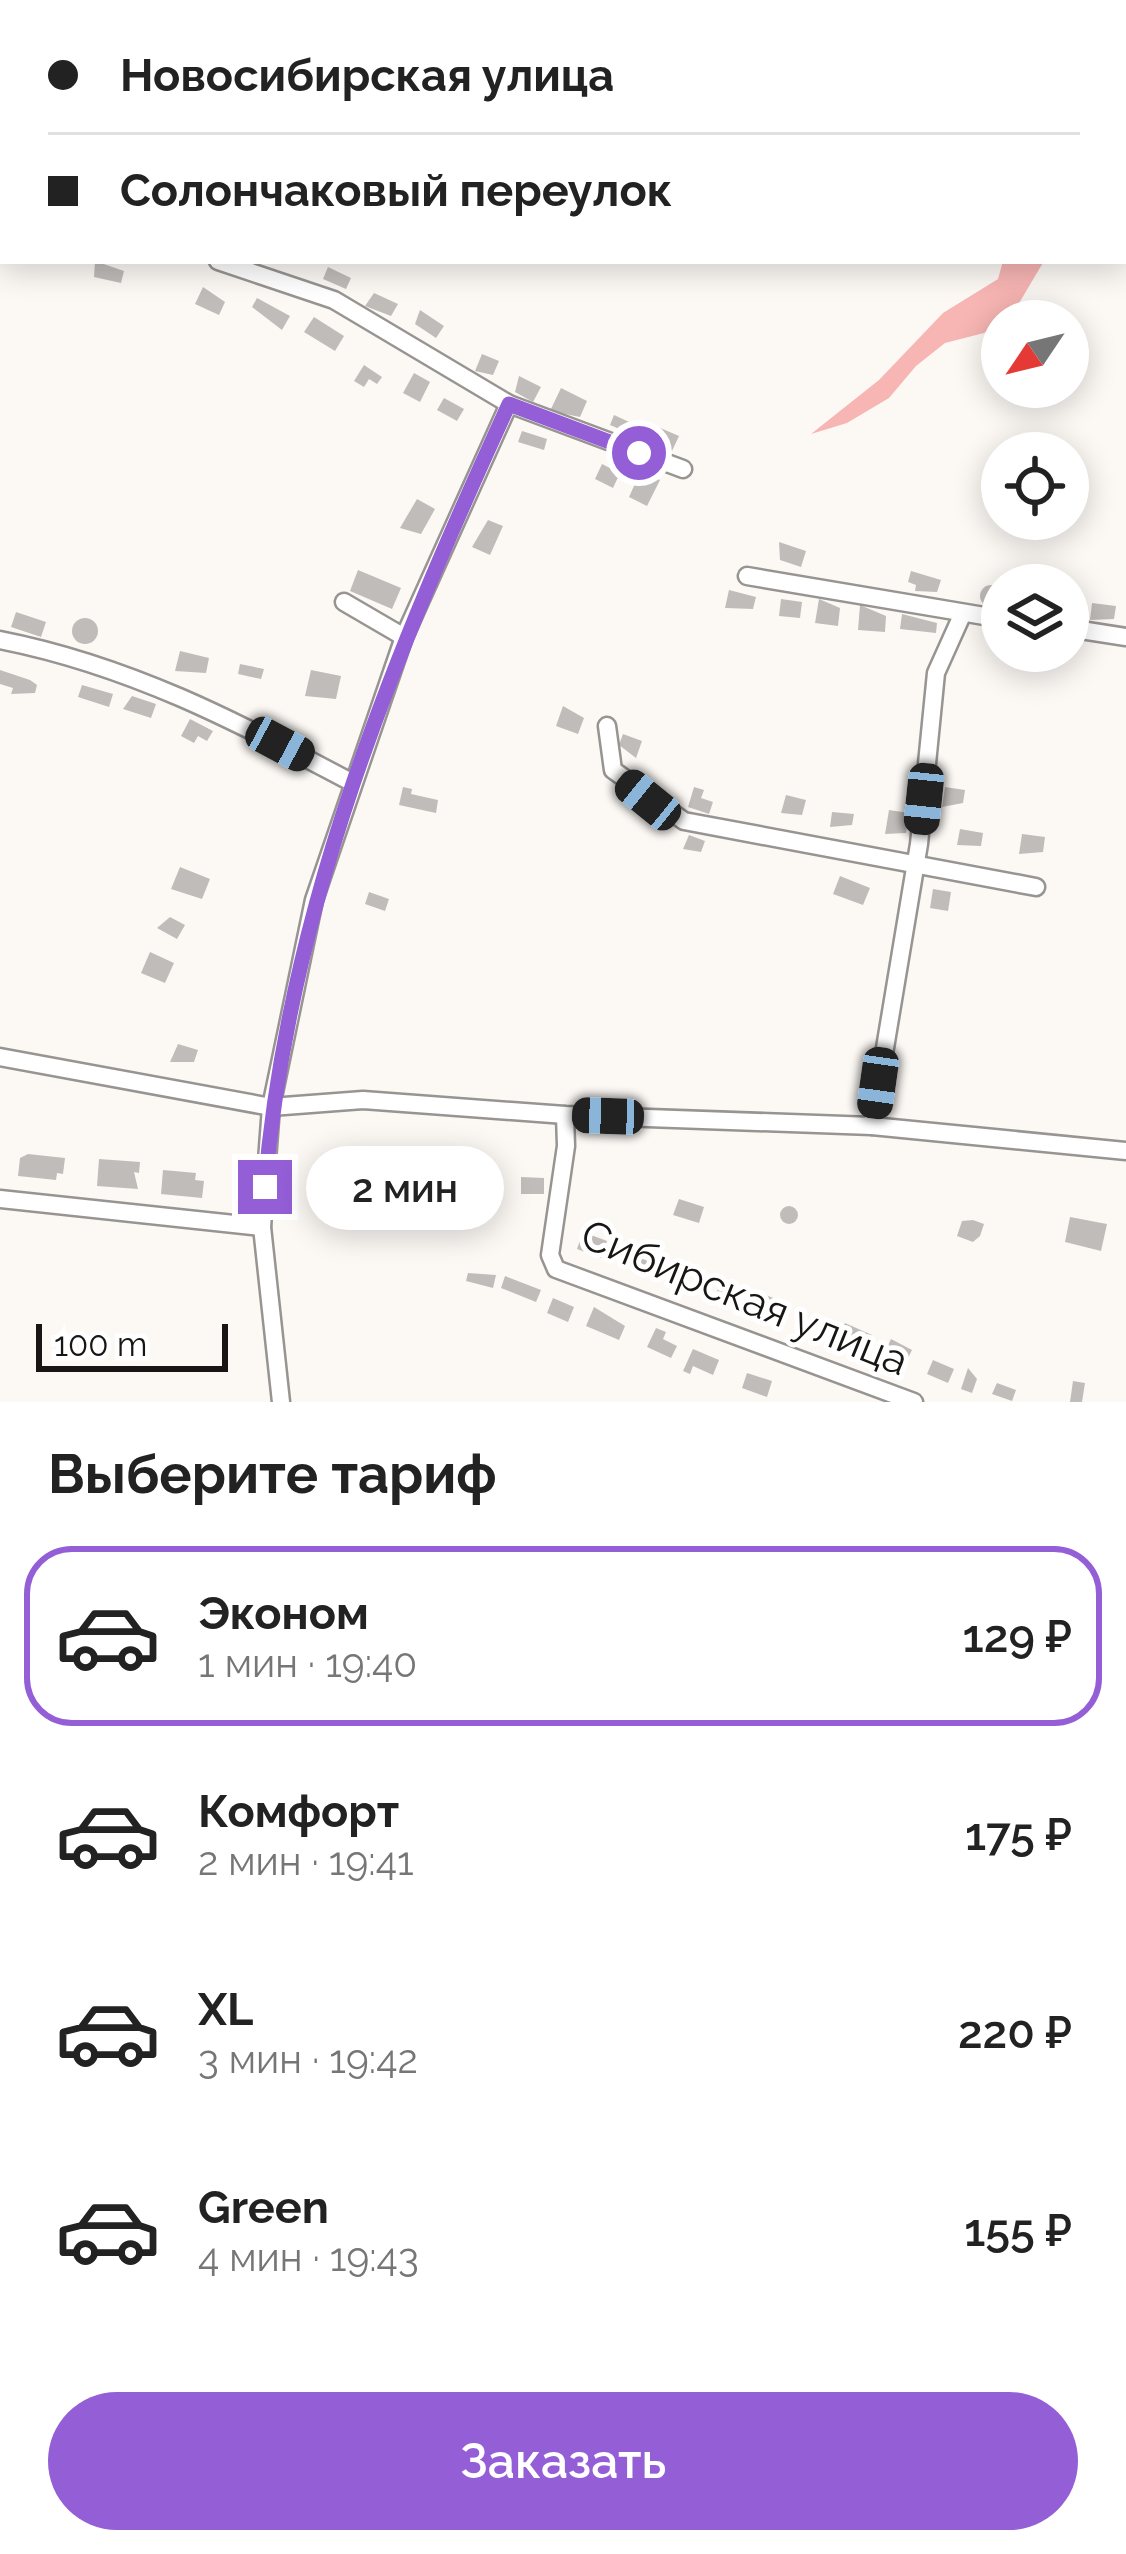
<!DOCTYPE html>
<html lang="ru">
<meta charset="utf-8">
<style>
body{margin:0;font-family:Raleway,sans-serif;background:#f2f2f2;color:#222;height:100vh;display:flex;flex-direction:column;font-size:45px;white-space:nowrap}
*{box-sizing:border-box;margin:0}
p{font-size:39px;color:#767676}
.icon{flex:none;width:66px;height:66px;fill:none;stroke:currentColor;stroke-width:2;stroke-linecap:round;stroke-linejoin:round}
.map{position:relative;height:1402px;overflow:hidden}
.panel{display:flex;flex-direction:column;background:#fff;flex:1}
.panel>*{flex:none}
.banner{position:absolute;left:0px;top:0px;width:1128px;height:264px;box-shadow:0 6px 30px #0003;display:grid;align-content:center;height:264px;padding:0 48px;background:#fff}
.needle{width:78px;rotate:235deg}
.fabs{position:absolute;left:981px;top:300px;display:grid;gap:24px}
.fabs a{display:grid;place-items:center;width:108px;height:108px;border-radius:50%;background:#fff;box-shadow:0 6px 30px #0003;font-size:60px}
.scale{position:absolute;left:36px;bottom:30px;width:192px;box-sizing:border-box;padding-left:12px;border:6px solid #171614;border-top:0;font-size:33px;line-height:42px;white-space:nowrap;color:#171614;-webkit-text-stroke:9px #fff;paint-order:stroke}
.end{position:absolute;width:54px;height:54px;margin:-27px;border:15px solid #935ed6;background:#fff;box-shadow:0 0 0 6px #fff}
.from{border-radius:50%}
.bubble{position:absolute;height:84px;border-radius:42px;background:#fff;box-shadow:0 6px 30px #0003;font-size:39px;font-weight:600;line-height:84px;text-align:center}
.car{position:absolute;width:36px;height:72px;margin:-36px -18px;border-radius:15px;box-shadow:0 0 9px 3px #0007;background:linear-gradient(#222 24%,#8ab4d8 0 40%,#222 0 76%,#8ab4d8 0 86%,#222 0)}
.banner b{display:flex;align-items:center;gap:42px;height:114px;font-size:45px}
.banner b+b{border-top:3px solid #e0e0e0}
.banner i{width:30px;height:30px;background:#222}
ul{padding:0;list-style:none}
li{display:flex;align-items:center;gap:36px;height:180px;margin:0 24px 18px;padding:0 24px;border:6px solid transparent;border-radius:48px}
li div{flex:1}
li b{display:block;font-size:45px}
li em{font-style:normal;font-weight:600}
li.current{border-color:#935ed6}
li>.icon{width:108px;height:108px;stroke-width:1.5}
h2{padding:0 48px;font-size:54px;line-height:144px}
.button{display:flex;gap:24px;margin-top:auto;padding:24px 48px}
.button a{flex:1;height:138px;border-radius:72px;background:#935ed6;color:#fff;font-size:48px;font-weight:600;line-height:138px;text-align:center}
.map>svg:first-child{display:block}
.green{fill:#f7b5b3}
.building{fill:#c0bcba}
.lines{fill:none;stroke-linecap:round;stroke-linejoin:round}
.minor-casing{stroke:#979491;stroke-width:21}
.minor{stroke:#fff;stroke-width:16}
.route{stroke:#935ed6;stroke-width:15}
.labels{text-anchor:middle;stroke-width:10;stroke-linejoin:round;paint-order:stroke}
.street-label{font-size:42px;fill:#171614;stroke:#fff}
</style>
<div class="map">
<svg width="1126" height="1402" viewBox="0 0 1126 1402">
<rect width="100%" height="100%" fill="#fcf9f5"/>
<!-- green -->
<g class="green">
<path d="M709 0 1126 2V207L1125 3Z"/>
<path d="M1003 261H1044L1012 315 984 333 945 343 916 366 889 398 847 423 811 434 879 380 943 313 998 279Z"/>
</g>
<!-- building -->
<g class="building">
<path d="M95 261 124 271 121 283 94 277Z"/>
<path d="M328 267 351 278 346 289 323 279Z"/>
<path d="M203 287 225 302 219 315 195 304Z"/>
<path d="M374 293 398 304 391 316 365 306Z"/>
<path d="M257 298 290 316 282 330 252 307Z"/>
<path d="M420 310 444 326 436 338 415 324Z"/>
<path d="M314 317 344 336 335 351 304 332Z"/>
<path d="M482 354 499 361 493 375 475 371Z"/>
<path d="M364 365 382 377 377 384 369 379 364 387 354 381Z"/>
<path d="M414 373 430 382 420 402 403 393Z"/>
<path d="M519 376 541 387 533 402 515 392Z"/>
<path d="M561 388 587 401 580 417 550 411Z"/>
<path d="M444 398 464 409 457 421 437 410Z"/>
<path d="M614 415 640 427 636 436 610 425Z"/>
<path d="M658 427 679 436 672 451 652 443Z"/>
<path d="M522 431 547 439 544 450 518 442Z"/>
<path d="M602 464 620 473 613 488 595 479Z"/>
<path d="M649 475 660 480 647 506 629 497 638 477 646 481Z"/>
<path d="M417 499 435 509 421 534 400 528Z"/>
<path d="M488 520 503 526 490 555 472 547Z"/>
<path d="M779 542 806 551 801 567 780 560Z"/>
<path d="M358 570 401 588 392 609 350 591Z"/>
<path d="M911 571 941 580 937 592 915 591 916 585 908 582Z"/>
<circle cx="991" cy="596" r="11"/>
<path d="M729 590 756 597 753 609 725 608Z"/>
<path d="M781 599 802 602 800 618 779 616Z"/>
<path d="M819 599 840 608 838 626 815 623Z"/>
<path d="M1092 603 1116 606 1114 619 1090 620Z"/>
<path d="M860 605 886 616 885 632 858 630Z"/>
<path d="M16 612 46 622 41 637 11 627Z"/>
<path d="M902 614 937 623 936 633 900 629Z"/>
<circle cx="85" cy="631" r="13"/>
<path d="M180 651 209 658 206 673 175 671Z"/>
<path d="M240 664 264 669 261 679 238 674Z"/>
<path d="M0 670 30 680 37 685 35 693 11 694 13 688 0 684Z"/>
<path d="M311 670 341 676 336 699 305 696Z"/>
<path d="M82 685 113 694 109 707 78 697Z"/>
<path d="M132 696 156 704 151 718 123 709Z"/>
<path d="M563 706 584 718 578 734 556 726Z"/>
<path d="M190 719 213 731 207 741 198 736 194 743 181 736Z"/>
<path d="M623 734 642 741 636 758 619 745Z"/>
<path d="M403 787 412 789 411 794 438 800 436 813 399 805Z"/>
<path d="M694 787 704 790 701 798 713 802 709 814 688 807Z"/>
<path d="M945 787 965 790 963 803 942 807Z"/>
<path d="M786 795 806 800 802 815 781 813Z"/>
<path d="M889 810 909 813 906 833 885 834Z"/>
<path d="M832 812 854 814 852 825 830 827Z"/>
<path d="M960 829 983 833 981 846 957 845Z"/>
<path d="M1022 834 1045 837 1043 852 1019 854Z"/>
<path d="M689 835 705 841 701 852 683 849Z"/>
<path d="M180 867 210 879 202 899 171 889Z"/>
<path d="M840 876 870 888 863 905 833 894Z"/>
<path d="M933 889 951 892 948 911 930 908Z"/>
<path d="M369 892 389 899 385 911 365 904Z"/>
<path d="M170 917 185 925 177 939 157 928Z"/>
<path d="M150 952 174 963 165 983 141 973Z"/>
<path d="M178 1044 198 1050 194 1062H170Z"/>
<path d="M28 1154 65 1158 63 1174 57 1173 56 1180 18 1176 20 1158Z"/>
<path d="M99 1159 140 1162 139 1173 134 1172 138 1189 97 1186Z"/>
<path d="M163 1170 196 1173 195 1180 204 1181 202 1198 161 1194Z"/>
<path d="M521 1177 544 1178V1194H521Z"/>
<path d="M679 1199 704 1207 699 1223 673 1215Z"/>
<circle cx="789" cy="1215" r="9"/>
<path d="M1070 1217 1107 1224 1101 1251 1065 1242Z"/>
<path d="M973 1220 984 1224 980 1236 973 1242 957 1236 962 1221Z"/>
<path d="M583 1232 607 1241 601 1258 577 1249Z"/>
<path d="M640 1258 656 1264 651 1277 632 1270Z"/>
<path d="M468 1273 496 1275 493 1288 466 1281Z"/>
<path d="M505 1276 541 1290 536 1302 501 1288Z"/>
<path d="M721 1281 743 1289 738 1304 714 1299Z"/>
<path d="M763 1294 789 1304 783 1320 757 1310Z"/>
<path d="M553 1298 574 1307 568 1322 547 1313Z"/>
<path d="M594 1307 625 1326 619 1340 586 1326Z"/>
<path d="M845 1323 872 1335 866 1348 839 1336Z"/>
<path d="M656 1328 666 1332 663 1339 677 1346 671 1358 647 1347Z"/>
<path d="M891 1339 912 1350 907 1360 884 1354Z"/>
<path d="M693 1349 719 1360 713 1375 693 1366 690 1374 683 1371Z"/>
<path d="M933 1360 954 1369 948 1383 927 1374Z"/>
<path d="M968 1368 977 1379 972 1393 961 1389Z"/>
<path d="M747 1373 772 1381 767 1397 742 1388Z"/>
<path d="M1073 1381 1085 1383 1082 1402H1070Z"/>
<path d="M997 1383 1016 1390 1012 1401 992 1394Z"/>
</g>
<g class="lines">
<!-- minor casing -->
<g class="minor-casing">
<g id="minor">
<path d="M0 225H3"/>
<path d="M218 261 334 300 509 404 683 469"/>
<path d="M747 576 1002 619"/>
<path d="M344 602 404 637"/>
<path d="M1068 628 1126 637"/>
<path d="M0 640C128 665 236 721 351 782"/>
<path d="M607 726 613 770 684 821 1036 887"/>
<path d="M0 1057 271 1107 363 1100 565 1115 872 1126 1126 1151"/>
<path d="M565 1115 566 1146 550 1255 556 1269 914 1402"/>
<path d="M872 1126 919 844 936 673 963 613"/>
<path d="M0 1199 262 1227"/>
<path d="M281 1402 262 1227 271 1107 314 900 404 637 509 404"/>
</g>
</g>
<!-- minor -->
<use href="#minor" class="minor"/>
</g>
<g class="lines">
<!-- route -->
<path class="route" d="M265 1187C288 909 394 655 509 404L639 453"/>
</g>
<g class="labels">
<!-- street labels -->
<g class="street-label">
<text transform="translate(745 1297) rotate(22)" y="15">Сибирская улица</text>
</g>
</g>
</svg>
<div class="fabs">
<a><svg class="needle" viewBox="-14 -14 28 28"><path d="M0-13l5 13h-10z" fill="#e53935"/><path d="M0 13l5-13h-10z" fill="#767676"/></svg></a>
<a><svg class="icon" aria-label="locate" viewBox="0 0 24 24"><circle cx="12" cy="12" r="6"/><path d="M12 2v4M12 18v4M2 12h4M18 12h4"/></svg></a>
<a><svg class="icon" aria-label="layers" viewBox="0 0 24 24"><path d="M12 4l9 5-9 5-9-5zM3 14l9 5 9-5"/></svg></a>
</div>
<div class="scale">100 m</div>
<i class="end from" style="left:639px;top:453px"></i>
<i class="end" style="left:265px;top:1187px"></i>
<div class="bubble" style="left:306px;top:1146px;width:198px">2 мин</div>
<i class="car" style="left:280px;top:744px;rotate:118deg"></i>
<i class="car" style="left:924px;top:799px;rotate:186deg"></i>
<i class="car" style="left:648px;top:800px;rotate:309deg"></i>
<i class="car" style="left:878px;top:1083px;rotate:188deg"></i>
<i class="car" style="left:608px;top:1116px;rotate:272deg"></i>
<div class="banner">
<b><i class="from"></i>Новосибирская улица</b>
<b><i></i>Солончаковый переулок</b>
</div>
</div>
<section class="panel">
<h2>Выберите тариф</h2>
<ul>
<li class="current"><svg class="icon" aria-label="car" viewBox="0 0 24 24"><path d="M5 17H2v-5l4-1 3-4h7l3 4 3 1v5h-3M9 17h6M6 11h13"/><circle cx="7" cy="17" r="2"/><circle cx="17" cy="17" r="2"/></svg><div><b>Эконом</b><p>1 мин · 19:40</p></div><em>129 ₽</em></li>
<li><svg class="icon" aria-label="car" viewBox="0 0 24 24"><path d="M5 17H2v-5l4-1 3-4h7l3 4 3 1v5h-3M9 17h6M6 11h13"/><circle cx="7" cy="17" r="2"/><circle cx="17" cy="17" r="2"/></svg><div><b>Комфорт</b><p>2 мин · 19:41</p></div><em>175 ₽</em></li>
<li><svg class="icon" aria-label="car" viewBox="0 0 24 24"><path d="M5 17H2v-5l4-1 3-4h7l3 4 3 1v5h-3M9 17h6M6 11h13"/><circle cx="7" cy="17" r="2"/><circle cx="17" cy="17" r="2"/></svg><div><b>XL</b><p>3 мин · 19:42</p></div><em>220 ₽</em></li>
<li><svg class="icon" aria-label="car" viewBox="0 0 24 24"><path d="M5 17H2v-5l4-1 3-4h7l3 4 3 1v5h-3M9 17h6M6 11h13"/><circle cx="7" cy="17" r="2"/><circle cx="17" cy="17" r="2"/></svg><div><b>Green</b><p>4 мин · 19:43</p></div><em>155 ₽</em></li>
</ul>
<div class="button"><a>Заказать</a></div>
</section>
